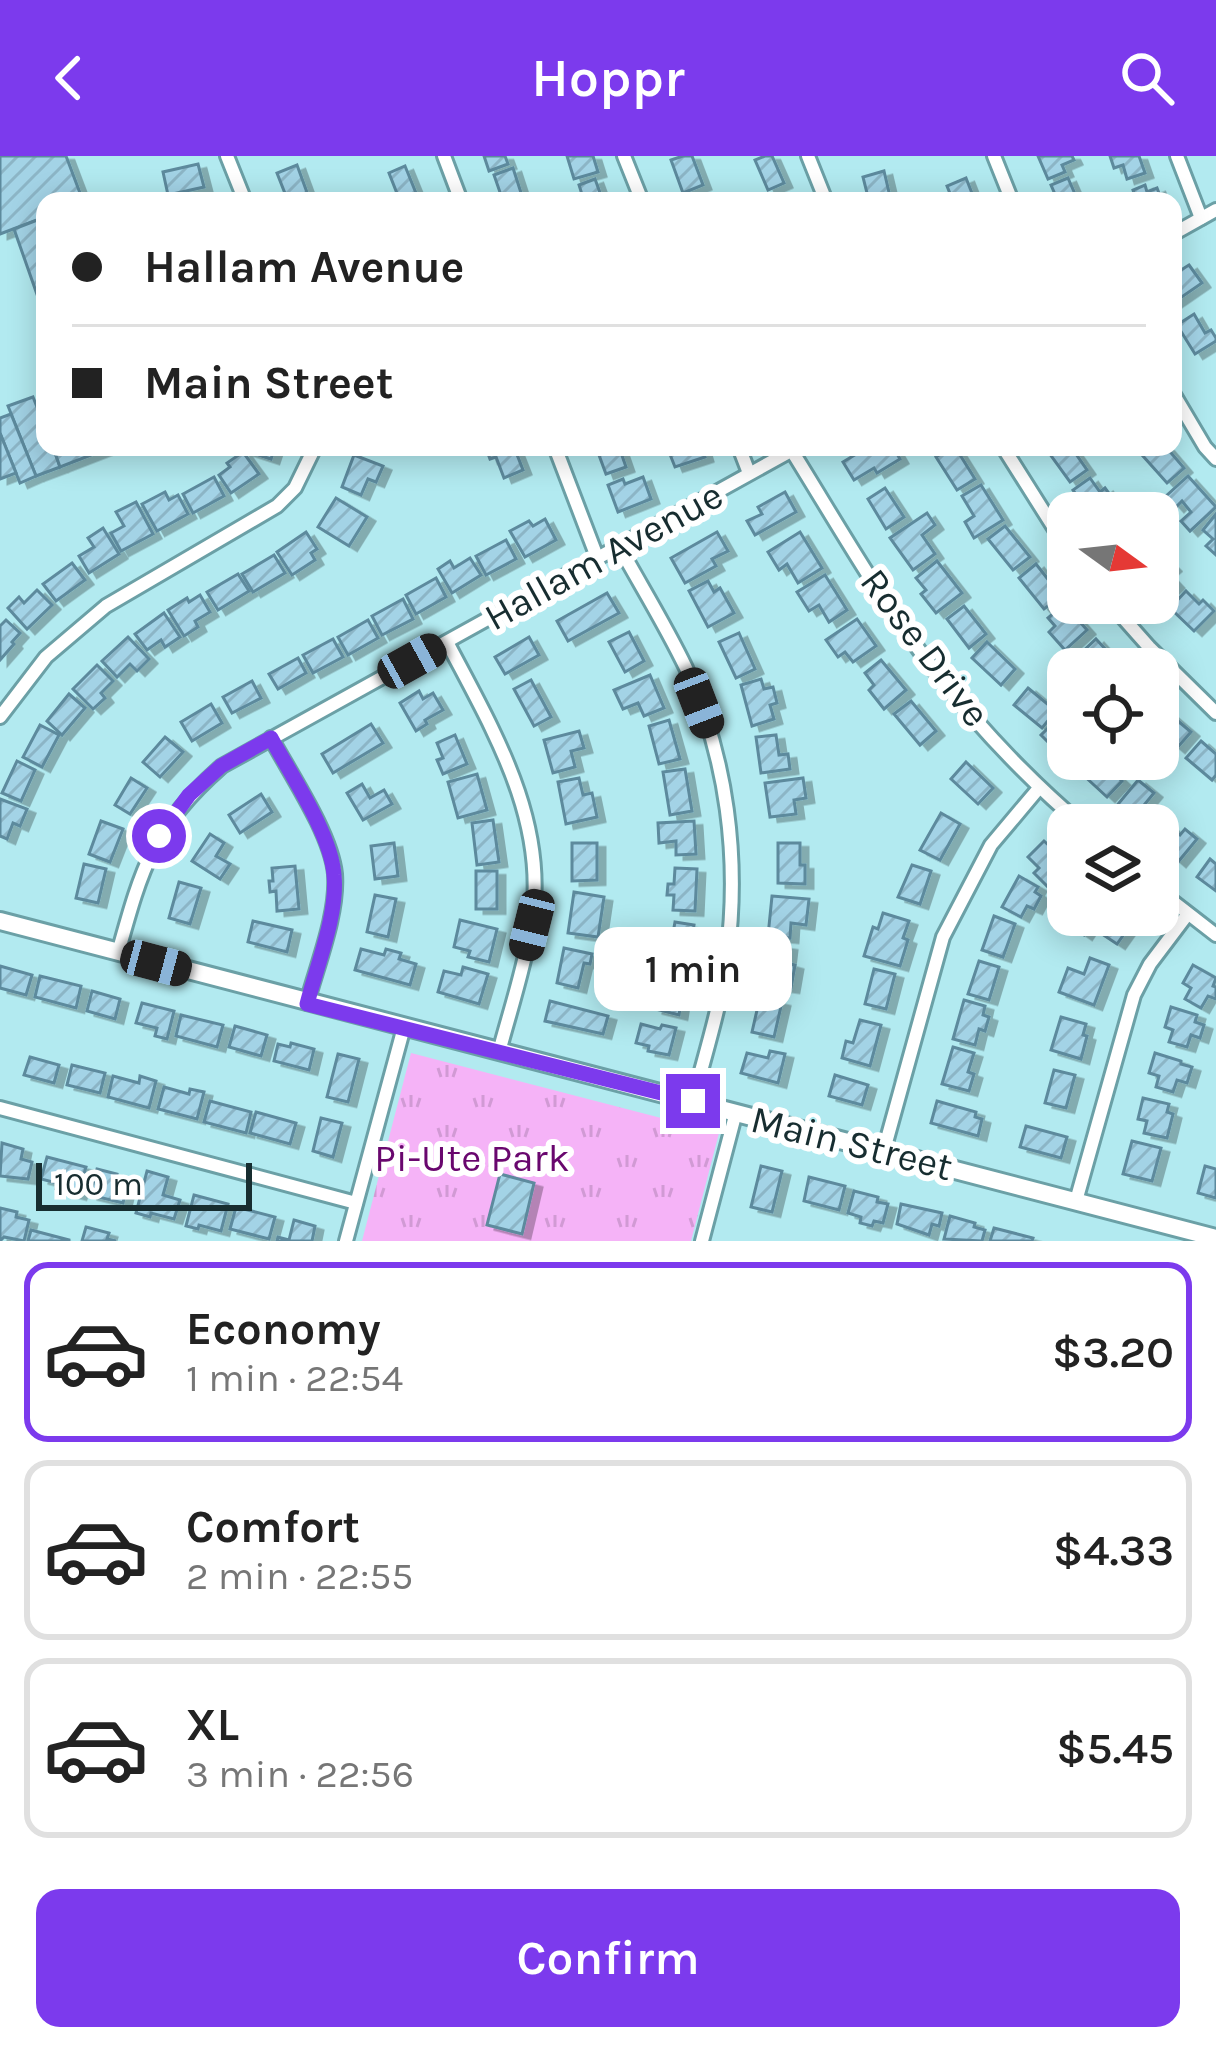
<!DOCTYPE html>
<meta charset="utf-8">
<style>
body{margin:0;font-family:Karla,sans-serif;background:#f2f2f2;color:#222;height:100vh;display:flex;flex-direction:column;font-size:45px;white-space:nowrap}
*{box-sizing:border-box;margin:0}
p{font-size:39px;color:#767676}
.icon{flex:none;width:66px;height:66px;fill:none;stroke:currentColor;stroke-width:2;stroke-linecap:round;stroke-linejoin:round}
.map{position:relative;height:1085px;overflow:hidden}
.drawer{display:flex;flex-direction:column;background:#fff;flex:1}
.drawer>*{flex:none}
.hud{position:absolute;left:36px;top:36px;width:1146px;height:264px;border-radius:24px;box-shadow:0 6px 30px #0003;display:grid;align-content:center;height:264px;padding:0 36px;background:#fff}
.needle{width:78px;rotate:105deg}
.fabs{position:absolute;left:1047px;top:336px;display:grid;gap:24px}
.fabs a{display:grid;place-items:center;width:132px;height:132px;border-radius:24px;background:#fff;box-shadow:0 6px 30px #0003;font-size:60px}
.scale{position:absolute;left:36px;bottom:30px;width:216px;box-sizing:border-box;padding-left:12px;border:6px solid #172d30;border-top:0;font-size:33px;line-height:42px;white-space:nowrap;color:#172d30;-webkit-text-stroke:9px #fff;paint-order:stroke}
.end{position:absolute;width:54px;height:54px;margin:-27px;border:15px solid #7c3aed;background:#fff;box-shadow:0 0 0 6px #fff}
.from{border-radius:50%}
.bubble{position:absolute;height:84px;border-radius:24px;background:#fff;box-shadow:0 6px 30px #0003;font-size:39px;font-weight:600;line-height:84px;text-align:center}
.car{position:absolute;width:36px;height:72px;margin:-36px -18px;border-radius:15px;box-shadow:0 0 9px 3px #0007;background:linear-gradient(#222 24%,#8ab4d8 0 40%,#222 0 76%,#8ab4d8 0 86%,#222 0)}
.hud b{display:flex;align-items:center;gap:42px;height:114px;font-size:45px}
.hud b+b{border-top:3px solid #e0e0e0}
.hud i{width:30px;height:30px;background:#222}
ul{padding:21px 0 0;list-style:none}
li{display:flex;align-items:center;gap:36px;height:180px;margin:0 24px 18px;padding:0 12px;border:6px solid #e0e0e0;border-radius:24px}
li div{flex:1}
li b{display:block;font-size:45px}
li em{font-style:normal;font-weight:600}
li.selected{border-color:#7c3aed}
li>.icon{width:108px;height:108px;stroke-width:1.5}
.action{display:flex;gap:24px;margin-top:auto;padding:24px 36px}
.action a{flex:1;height:138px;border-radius:24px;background:#7c3aed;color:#fff;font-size:48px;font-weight:600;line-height:138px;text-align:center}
header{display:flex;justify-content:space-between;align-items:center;height:156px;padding:0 36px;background:#7c3aed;color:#fff;font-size:54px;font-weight:600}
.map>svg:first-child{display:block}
.park{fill:url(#park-tufts)}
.building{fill:url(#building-hatch);stroke:#5d8a9d;stroke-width:3;filter:url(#shadow)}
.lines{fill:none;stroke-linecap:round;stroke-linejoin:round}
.street-casing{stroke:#6ba0a6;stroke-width:18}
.secondary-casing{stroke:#6ba0a6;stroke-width:22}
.street{stroke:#fff;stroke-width:12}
.secondary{stroke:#fff;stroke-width:16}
.route{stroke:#7c3aed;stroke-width:15}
.labels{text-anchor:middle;stroke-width:12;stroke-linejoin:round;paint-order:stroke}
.street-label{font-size:39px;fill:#172d30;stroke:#fff}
.park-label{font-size:39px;fill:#69076e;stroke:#fff}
</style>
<header><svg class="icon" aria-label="back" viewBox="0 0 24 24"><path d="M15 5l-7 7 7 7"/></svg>Hoppr<svg class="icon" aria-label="search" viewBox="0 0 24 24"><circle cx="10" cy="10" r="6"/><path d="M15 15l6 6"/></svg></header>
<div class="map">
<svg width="1216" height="1085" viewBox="0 0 1216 1085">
<defs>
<pattern id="park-tufts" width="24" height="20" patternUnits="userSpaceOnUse" patternTransform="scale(3)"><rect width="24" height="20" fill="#f5b3f7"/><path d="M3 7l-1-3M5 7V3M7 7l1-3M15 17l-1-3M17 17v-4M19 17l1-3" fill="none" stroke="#d19ad4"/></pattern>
<pattern id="building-hatch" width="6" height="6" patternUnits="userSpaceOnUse" patternTransform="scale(3)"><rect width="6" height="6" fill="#a3d3e6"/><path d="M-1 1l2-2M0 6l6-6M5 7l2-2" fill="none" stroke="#8cb5c6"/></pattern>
<filter id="shadow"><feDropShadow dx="8" dy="4.5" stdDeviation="0" flood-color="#0004"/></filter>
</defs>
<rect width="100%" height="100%" fill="#b2eaf0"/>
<!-- park -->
<path class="park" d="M411 897 719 977 691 1085H362Z"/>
<!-- building -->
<g class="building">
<path d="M0 0H66L83 45H45V61L0 78Z"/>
<path d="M484 0H505L508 8 489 15Z"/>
<path d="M567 0H593L598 16 574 23Z"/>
<path d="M683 0H692L703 29 683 37 671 4Z"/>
<path d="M765 0H772L784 27 768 34 755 4Z"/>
<path d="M1038 0H1072L1074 4 1062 9 1065 16 1048 23Z"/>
<path d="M1110 0H1139L1145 17 1127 23 1123 9 1114 12Z"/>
<path d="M198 8 204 31 168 39 163 16Z"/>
<path d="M297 9 309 42 288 45 277 17Z"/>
<path d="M405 10 418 42 400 45 389 17Z"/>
<path d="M513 12 523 43 503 45 494 19Z"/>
<path d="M884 15 891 45H869L863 21Z"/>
<path d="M966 22 975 45H953L947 30Z"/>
<path d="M1068 22 1078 45H1058L1051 29Z"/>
<path d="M595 23 603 45H584L579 29Z"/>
<path d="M1145 29 1147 36 1157 32 1162 45H1124L1135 40 1133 34Z"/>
<path d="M45 61V142L39 144 14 73Z"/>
<path d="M1189 109 1202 127 1173 147V119Z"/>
<path d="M1194 158 1205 177 1211 174 1216 182V185L1195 198 1177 169Z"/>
<path d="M33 241 45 271V291H53L60 311 36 320 8 250Z"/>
<path d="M11 258 36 320 20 327 0 277V262Z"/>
<path d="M0 277 16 317 0 323Z"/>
<path d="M53 291H102L104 294 60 311Z"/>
<path d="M247 291H275L271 303 246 295Z"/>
<path d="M490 291H514L523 314 504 322 496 301 490 303 486 292Z"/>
<path d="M596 291H619L626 311 606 318Z"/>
<path d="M683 291H702L705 301 675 311 669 296Z"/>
<path d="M868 291H893L900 303 877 317 874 312 854 324 843 306Z"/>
<path d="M952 291H955L975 323 957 334 936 301Z"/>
<path d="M1058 291H1071L1087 314 1070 326 1049 297Z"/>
<path d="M1153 291H1166L1184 312 1167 327 1143 300Z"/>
<path d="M243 296 259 318 231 337 219 319 230 311 227 307Z"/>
<path d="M354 299 383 310 376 326 368 323 361 339 342 331Z"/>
<path d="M1188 320 1216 351 1190 375 1181 365 1191 356 1182 345 1176 351 1166 340Z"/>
<path d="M214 321 224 340 193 357 183 338Z"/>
<path d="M643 321 651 343 618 356 608 329 623 323 625 328Z"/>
<path d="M1090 322 1100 336 1105 332 1119 351 1112 357H1089L1073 334Z"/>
<path d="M981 329 1003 364 974 382 965 366 974 360 962 340Z"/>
<path d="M885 332 904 361 886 373 868 343Z"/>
<path d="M165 336 169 344 178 339 188 358 157 375 142 348Z"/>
<path d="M785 336 796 356 755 379 747 365 762 358 758 351Z"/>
<path d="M336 342 367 361 349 390 318 371Z"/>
<path d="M136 346 153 378 121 395 111 377 124 370 116 356Z"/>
<path d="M927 357 935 369 922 379 935 398 913 414 890 382Z"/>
<path d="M1216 358V399L1206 390 1213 383 1203 374Z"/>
<path d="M545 363 556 384 525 401 510 375 529 365 533 370Z"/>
<path d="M1005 370 1030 401 1013 414 988 383Z"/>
<path d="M103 372 119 398 89 417 79 400 94 391 88 382Z"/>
<path d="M306 376 317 393 311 397 315 404 292 419 277 396Z"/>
<path d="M717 376 728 395 712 403 716 410 685 427 671 402Z"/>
<path d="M800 376 822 412 798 427 787 408 779 414 768 396Z"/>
<path d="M506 384 516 403 486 419 476 400Z"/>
<path d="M274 399 285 417 253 436 242 418Z"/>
<path d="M470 402 481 419 452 437 438 413 450 405 454 412Z"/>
<path d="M1166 404 1173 411 1166 417 1176 428 1160 443 1158 407 1160 409Z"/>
<path d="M937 405 962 437 936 457 921 438 926 434 916 422Z"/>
<path d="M72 407 85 424 56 445 43 428Z"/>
<path d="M1036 408 1061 440 1044 453 1019 422Z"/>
<path d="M238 418 249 435 218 454 207 436Z"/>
<path d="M825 419 847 454 829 466 819 449 809 455 797 436Z"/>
<path d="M436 422 446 441 416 458 406 439Z"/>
<path d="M708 425 714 436 720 432 734 457 708 471 689 435Z"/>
<path d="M37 434 52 449 27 473 8 452 19 441 24 447Z"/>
<path d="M1186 435 1199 448 1203 444 1214 455 1194 475 1170 452Z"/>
<path d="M607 437 619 457 568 485 557 465Z"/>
<path d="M200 439 210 456 195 465 198 471 184 480 168 454 187 442 189 446Z"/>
<path d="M403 443 413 463 382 479 372 460Z"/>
<path d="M1064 448 1087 474 1065 494 1049 476 1055 470 1048 462Z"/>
<path d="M964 450 986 478 969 492 947 463Z"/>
<path d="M164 457 180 481 165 491 161 484 147 494 135 478Z"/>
<path d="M857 463 876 490 853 506 845 496 838 501 826 484Z"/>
<path d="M6 464 20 477 12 486 14 488 0 504V470Z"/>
<path d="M368 464 378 482 348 499 338 481Z"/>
<path d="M629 476 644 505 625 516 609 486Z"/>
<path d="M739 477 755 513 736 522 719 486Z"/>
<path d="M128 481 149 503 137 515 130 508 117 521 102 505Z"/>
<path d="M529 481 539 499 505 518 495 501Z"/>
<path d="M333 483 343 501 313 517 303 499Z"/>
<path d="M1096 483 1120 509 1116 513H1095L1080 498Z"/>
<path d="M987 486 1015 513 1001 529 972 502Z"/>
<path d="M298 502 306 517 278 533 269 518Z"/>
<path d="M881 504 906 534 884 553 869 534 874 529 865 517Z"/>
<path d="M97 509 113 525 101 537 105 542 93 553 73 533Z"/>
<path d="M650 519 664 552 644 560 638 547 623 553 614 534Z"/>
<path d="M761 523 764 533 773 531 777 547 770 549 774 563 752 570 741 529Z"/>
<path d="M531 524 551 561 534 570 514 533Z"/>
<path d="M252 525 261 542 232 557 223 541Z"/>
<path d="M1028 532 1056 555 1042 572 1014 549Z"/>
<path d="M419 535 423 543 433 537 443 554 425 564 427 568 416 575 400 547Z"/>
<path d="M69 538 85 552 62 579 47 565Z"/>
<path d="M911 545 936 575 920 589 894 558Z"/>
<path d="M211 548 222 567 192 585 181 566Z"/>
<path d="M1165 554 1191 576 1177 592 1158 576V562Z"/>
<path d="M669 564 680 603 659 608 649 570Z"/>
<path d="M1056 564 1068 575V603H1077L1071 609 1041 579Z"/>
<path d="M371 568 383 587 333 617 322 598Z"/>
<path d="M40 569 59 579 42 611 23 601Z"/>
<path d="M579 575 584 592 571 595 575 611 553 617 544 584Z"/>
<path d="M455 579 467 608 443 618 437 604 443 602 437 587Z"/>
<path d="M776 579 779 599 788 598 790 613 761 617 756 581Z"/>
<path d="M165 581 183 596 160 621 143 606Z"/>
<path d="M1201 585 1216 598V619L1212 624 1186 602Z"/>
<path d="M1094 603H1098L1122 625 1107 641 1081 617Z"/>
<path d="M17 605 35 614 21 645 2 637Z"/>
<path d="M966 606 993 632 978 648 951 623Z"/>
<path d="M685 613 692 655 670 659 663 616Z"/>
<path d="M477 618 487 654 458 662 448 626Z"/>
<path d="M131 622 147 632 130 658 115 649Z"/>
<path d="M579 622 583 639 592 637 597 661 566 668 558 626Z"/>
<path d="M803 622 806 642 794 644 796 658 770 661 765 627Z"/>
<path d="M1138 624 1154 637 1144 649 1153 657 1144 669H1134L1114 653Z"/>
<path d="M362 628 370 642 384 634 392 648 363 664 347 637Z"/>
<path d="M261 638 272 656 240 677 229 659Z"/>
<path d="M0 643 27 653 20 670 13 667 7 683 0 680Z"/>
<path d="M941 657 960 668 940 704 920 694Z"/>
<path d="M493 664 499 706 477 709 472 667Z"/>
<path d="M101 665 123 673 110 706 89 698Z"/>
<path d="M694 665 696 698 676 699V685L659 687 658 667Z"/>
<path d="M1165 667 1180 679 1185 673 1197 683 1178 706 1158 689V675Z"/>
<path d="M210 678 224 687 216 700 230 708 220 723 192 705Z"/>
<path d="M1044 685 1068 707V718L1052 735 1034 717 1039 712 1028 701Z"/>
<path d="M394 687 398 720 375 723 371 690Z"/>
<path d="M572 687H597V724L572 725Z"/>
<path d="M778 687H800V709H805V728L778 727Z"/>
<path d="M1210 703 1216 708V735L1197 721Z"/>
<path d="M84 708 106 713 98 747 76 742Z"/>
<path d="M912 709 931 715 920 748 898 741Z"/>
<path d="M295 710 299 753 277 755 276 735 270 736 269 725H273L272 712Z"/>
<path d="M675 712 697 713 695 755 673 754 674 739H667L668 728H674Z"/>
<rect x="476" y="715" width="21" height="38"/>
<path d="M1019 720 1038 731 1035 736 1041 740 1034 753 1027 750 1021 761 1002 751Z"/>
<path d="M179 726 201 732 190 768 169 762Z"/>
<path d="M574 736 604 741 598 781 568 777Z"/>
<path d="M375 739 396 743 388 781 367 776Z"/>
<path d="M772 740 809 743 806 769 791 767 790 782 768 780Z"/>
<path d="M883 757 909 765 903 782 908 784 900 810 864 800 873 771 878 773Z"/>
<path d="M1079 759H1088L1093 763 1096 759H1123L1120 764 1129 771 1117 788 1090 770 1084 779 1071 770Z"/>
<path d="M994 760 1015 768 1003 801 982 794Z"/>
<path d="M460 764 497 773 489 806 468 801 470 795 454 791Z"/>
<path d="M253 765 292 774 287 796 248 786Z"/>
<path d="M675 766 694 769 692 783 696 784 692 808 663 803 666 787 671 788Z"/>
<path d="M768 787 789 790 787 807 795 809 791 832 762 828Z"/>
<path d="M564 792 592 798 590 808 584 807 578 832 557 827Z"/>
<path d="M361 793 384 799 386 793 401 797 399 803 416 808 410 829 355 814Z"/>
<path d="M1090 802 1109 809 1094 849 1059 836 1068 812 1084 818Z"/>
<path d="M979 805 999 811 989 844 968 838Z"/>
<path d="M1193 809 1216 822 1213 830 1216 831V843L1208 840 1201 852 1185 843 1191 832 1183 827Z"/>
<path d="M0 810 32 819 26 839 0 832Z"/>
<path d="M463 811 488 818 479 848 438 836 444 815 461 819Z"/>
<path d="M874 813 895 818 886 853 865 848Z"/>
<path d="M663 815 685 820 679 859 655 853Z"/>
<path d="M40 820 81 830 76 852 35 841Z"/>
<path d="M92 835 120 843 115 863 87 855Z"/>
<path d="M760 841 782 846 774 881 752 876Z"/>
<path d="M964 844 985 850 983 859 989 861 985 875 979 873 975 889 953 883Z"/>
<path d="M550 845 608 860 603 878 545 865Z"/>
<path d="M142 847 174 855 167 883 155 880 157 872 136 867Z"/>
<path d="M1171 851 1197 859 1195 866 1204 869 1200 882 1191 879 1187 891 1169 886 1173 874 1165 871Z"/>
<path d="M181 859 223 869 217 891 176 880Z"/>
<path d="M1061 861 1086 868 1083 879 1087 880 1081 903 1051 894Z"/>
<path d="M860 864 881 869 870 910 842 902 846 885 853 887Z"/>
<path d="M641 868 660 873 662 869 676 872 669 899 648 895 649 890 636 887Z"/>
<path d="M235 870 267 879 261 900 229 891Z"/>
<path d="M291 887 314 893 309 914 274 905 278 888 290 891Z"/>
<path d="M953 891 974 897 968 916 974 918 969 935 942 928Z"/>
<path d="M770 895 785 898 778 927 741 917 747 897 768 902Z"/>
<path d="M1155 897 1181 905V908L1192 911 1187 927 1177 924 1173 936 1156 931 1159 920 1149 917Z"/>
<path d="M338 898 359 903 348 946 327 941Z"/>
<path d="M30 901 59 909 54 927 24 919Z"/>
<path d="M72 909 105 917 100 937 67 929Z"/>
<path d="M1054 914 1075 919 1066 952 1045 947Z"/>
<path d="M835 919 868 929 862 949 829 940Z"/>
<path d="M113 920 139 927 140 920 156 925 149 952 108 941Z"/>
<path d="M164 931 189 938 190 933 204 936 197 963 158 953Z"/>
<path d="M1143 942 1169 948 1167 956 1173 958 1167 982 1144 977 1147 965 1138 963Z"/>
<path d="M210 945 251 956 246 977 204 966Z"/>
<path d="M937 945 976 956 975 961 982 963 978 980 931 967Z"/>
<path d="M256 956 296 967 290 988 250 977Z"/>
<path d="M321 962 342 967 333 1001 313 995Z"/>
<path d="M1026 970 1067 981 1061 1002 1020 991Z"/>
<path d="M1132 985 1161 992 1152 1025 1123 1018Z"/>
<path d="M2 987 23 993 21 1003 32 1006 28 1023 0 1020Z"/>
<path d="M47 1001 86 1011 78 1039 56 1033 57 1027 41 1023Z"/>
<path d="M761 1010 782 1015 772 1056 751 1051Z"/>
<path d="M1205 1010 1216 1013V1042L1198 1037Z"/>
<path d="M97 1013 117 1018 115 1027 127 1030 123 1047 90 1039Z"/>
<path d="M147 1015 168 1021 163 1039 180 1044 174 1063 151 1057 150 1061 136 1057Z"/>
<path d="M500 1018 534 1027 522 1078 487 1069Z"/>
<path d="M809 1021 845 1030 839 1054 804 1045Z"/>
<path d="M854 1035 878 1041 877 1046 888 1048 883 1067 874 1065 872 1070 860 1067 861 1061 848 1057Z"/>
<path d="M194 1039 228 1048 221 1075 199 1069 198 1073 186 1070Z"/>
<path d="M901 1048 942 1057 939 1070 932 1068 929 1079 897 1068Z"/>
<path d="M236 1051 275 1061 269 1083 230 1073Z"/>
<path d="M0 1052 17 1056 16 1061 29 1064 24 1085 4 1081 0 1085Z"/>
<path d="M950 1060 975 1067 974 1071 985 1074 982 1085 944 1083Z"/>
<path d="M294 1064 315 1070 312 1085H277L278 1081 289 1084Z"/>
<path d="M86 1071 109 1077 107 1083 116 1085H82Z"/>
<path d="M994 1072 1033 1082 1032 1085H990Z"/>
<path d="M31 1074 69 1084V1085H28Z"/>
</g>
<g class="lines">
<!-- street casing -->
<g class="street-casing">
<g id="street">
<path d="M227 0 245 45"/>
<path d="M444 0 461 45"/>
<path d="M624 0 642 45"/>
<path d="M808 0 826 45"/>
<path d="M994 0 1012 45"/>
<path d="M1177 0 1201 62"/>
<path d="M1173 78 1216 54"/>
<path d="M1173 237 1205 291 1216 303"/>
<path d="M555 291 597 401"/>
<path d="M739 291 749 317"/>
<path d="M1003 291 1068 394"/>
<path d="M792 295C838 369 881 445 934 514 978 570 1028 623 1082 669"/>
<path d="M619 390C641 430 666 470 686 512 727 601 740 703 727 801 721 849 705 898 693 945"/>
<path d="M1110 447 1149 491 1216 557"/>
<path d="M447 486C493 574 550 667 531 771 524 813 510 855 499 896"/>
<path d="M0 561 46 501 106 450 277 350 295 332 315 291"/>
<path d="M271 582C291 619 331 678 335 718 338 758 317 809 307 847"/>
<path d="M1158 734 1216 779"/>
<path d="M118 797C142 711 153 671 222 610L798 291"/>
<path d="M0 952 356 1047"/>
<path d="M884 994 943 781 991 689 1039 632"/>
<path d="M1076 1045 1134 839 1150 808 1187 759"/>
<path d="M346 1085 404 871"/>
<path d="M702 1085 736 956"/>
</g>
</g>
<!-- secondary casing -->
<g class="secondary-casing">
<path id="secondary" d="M0 765 1216 1082"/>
</g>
<!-- street -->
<use href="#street" class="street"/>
<!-- secondary -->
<use href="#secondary" class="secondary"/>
</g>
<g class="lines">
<!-- route -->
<path class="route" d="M159 680 189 639 221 610 271 582C291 619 331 678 334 719 338 758 317 809 307 848L693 945"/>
</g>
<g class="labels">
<!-- street labels -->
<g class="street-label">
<text transform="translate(603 399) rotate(-29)" y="14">Hallam Avenue</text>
<text transform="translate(926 491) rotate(53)" y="14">Rose Drive</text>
<text transform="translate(852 986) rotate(14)" y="14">Main Street</text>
</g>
<!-- park labels -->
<g class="park-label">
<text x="472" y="1015">Pi-Ute Park</text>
</g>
</g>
</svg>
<div class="fabs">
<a><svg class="needle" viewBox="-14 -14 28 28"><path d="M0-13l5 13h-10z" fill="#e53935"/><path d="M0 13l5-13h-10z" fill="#767676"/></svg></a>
<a><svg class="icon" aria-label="locate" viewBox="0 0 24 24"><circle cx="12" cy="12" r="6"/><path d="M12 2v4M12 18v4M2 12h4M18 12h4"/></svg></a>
<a><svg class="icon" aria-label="layers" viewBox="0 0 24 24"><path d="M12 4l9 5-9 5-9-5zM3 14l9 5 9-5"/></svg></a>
</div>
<div class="scale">100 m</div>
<i class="end from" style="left:159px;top:680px"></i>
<i class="end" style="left:693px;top:945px"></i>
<div class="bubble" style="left:594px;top:771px;width:198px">1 min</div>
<i class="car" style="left:412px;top:505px;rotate:61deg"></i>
<i class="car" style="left:699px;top:547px;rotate:159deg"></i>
<i class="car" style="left:532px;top:769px;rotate:194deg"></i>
<i class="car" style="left:156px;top:807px;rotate:105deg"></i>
<div class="hud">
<b><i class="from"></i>Hallam Avenue</b>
<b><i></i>Main Street</b>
</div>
</div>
<section class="drawer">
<ul>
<li class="selected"><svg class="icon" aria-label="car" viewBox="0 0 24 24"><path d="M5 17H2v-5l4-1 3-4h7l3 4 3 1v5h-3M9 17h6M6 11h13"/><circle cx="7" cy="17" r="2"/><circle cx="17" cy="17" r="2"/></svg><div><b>Economy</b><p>1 min · 22:54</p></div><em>$3.20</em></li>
<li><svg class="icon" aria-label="car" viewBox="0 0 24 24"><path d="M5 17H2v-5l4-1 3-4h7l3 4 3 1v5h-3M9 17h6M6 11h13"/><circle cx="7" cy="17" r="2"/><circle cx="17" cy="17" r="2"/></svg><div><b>Comfort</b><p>2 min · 22:55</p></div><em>$4.33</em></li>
<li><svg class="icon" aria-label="car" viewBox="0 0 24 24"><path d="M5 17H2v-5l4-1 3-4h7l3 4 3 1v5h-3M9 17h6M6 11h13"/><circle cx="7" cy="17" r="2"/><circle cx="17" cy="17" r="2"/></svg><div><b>XL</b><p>3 min · 22:56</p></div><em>$5.45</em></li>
</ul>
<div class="action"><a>Confirm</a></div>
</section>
